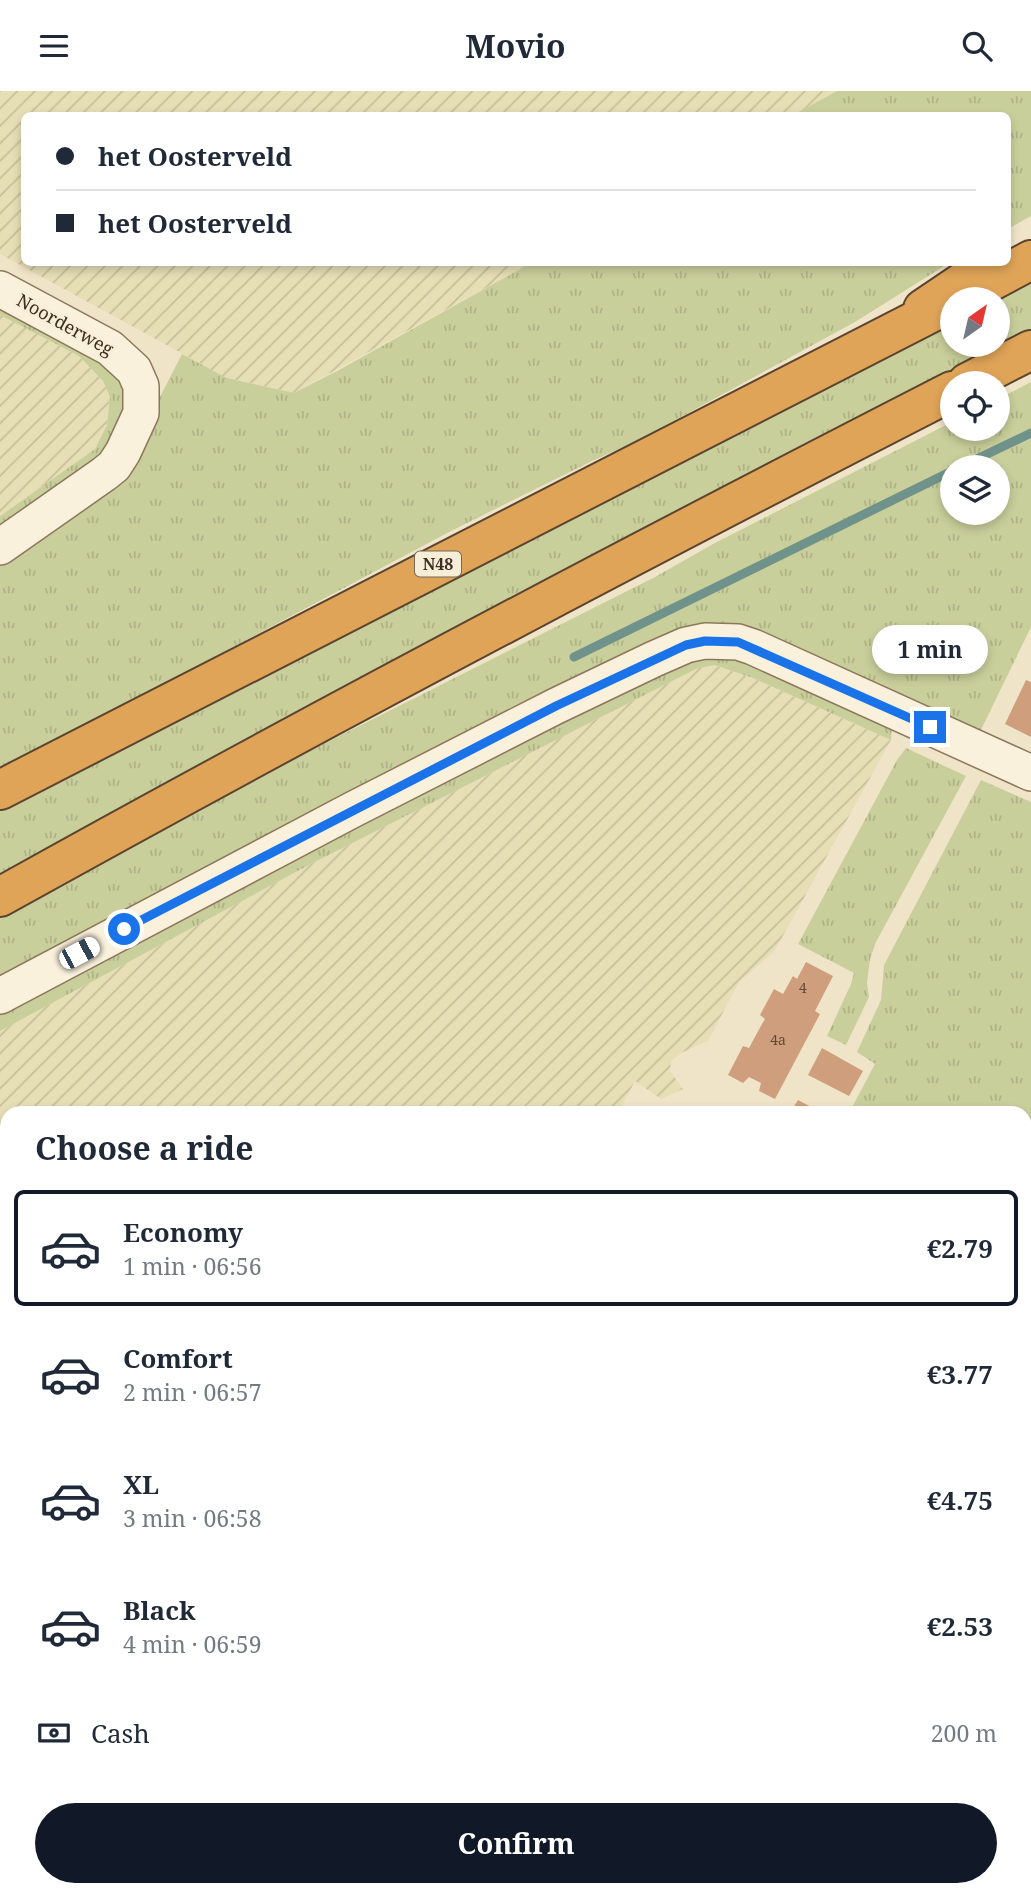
<!DOCTYPE html>
<meta charset="utf-8">
<style>
body{margin:0;font-family:"Noto Serif",serif;background:#f2f2f3;color:#1f2937;height:100vh;display:flex;flex-direction:column;font-size:26px;white-space:nowrap}
*{box-sizing:border-box;margin:0}
p{font-size:23px;color:#747a83}
.icon{flex:none;width:38px;height:38px;fill:none;stroke:currentColor;stroke-width:2;stroke-linecap:round;stroke-linejoin:round}
.map{position:relative;flex:1;overflow:hidden}
.drawer{position:absolute;left:0px;top:1015px;width:1032px;height:791px;display:flex;flex-direction:column;background:#fff;border-radius:21px 21px 0 0;box-shadow:0 4px 10px #0003}
.drawer>*{flex:none}
.guide{position:absolute;left:21px;top:21px;width:990px;height:154px;border-radius:10px;box-shadow:0 4px 10px #0003;display:grid;align-content:center;height:154px;padding:0 35px;background:#fff}
.needle{width:46px;rotate:34deg}
.controls{position:absolute;left:940px;top:196px;display:grid;gap:14px}
.controls a{display:grid;place-items:center;width:70px;height:70px;border-radius:50%;background:#fff;box-shadow:0 4px 10px #0003;font-size:35px}
.end{position:absolute;width:32px;height:32px;margin:-16px;border:9px solid #1a73e8;background:#fff;box-shadow:0 0 0 4px #fff}
.from{border-radius:50%}
.bubble{position:absolute;height:49px;border-radius:24px;background:#fff;box-shadow:0 4px 10px #0003;font-size:23px;font-weight:700;line-height:49px;text-align:center}
.car{position:absolute;width:21px;height:42px;margin:-21px -10px;border-radius:9px;box-shadow:0 0 5px 2px #0007;background:linear-gradient(#fff 24%,#345 0 40%,#fff 0 76%,#345 0 86%,#fff 0)}
.guide b{display:flex;align-items:center;gap:24px;height:66px;font-size:26px}
.guide b+b{border-top:2px solid #e0e1e3}
.guide i{width:18px;height:18px;background:#1f2937}
ul{padding:0;list-style:none}
li{display:flex;align-items:center;gap:21px;height:116px;margin:0 14px 10px;padding:0 21px;border:4px solid transparent;border-radius:10px}
li div{flex:1}
li b{display:block;font-size:26px}
li em{font-style:normal;font-weight:700}
li.selected{border-color:#111827}
li>.icon{width:63px;height:63px;stroke-width:1.5}
h2{padding:0 35px;font-size:32px;line-height:84px}
.pay{display:flex;align-items:center;gap:18px;height:77px;padding:0 35px;font-size:26px}
.pay p{margin-inline-start:auto}
.button{display:flex;gap:14px;margin-top:auto;padding:14px 35px}
.button a{flex:1;height:80px;border-radius:42px;background:#111827;color:#fff;font-size:28px;font-weight:700;line-height:80px;text-align:center}
header{display:flex;justify-content:space-between;align-items:center;height:91px;padding:0 35px;background:#fff;font-size:32px;font-weight:700}
.map>svg:first-child{display:block}
.farmland{fill:url(#farmland-furrows)}
.grass{fill:url(#grass-tufts);fill-rule:evenodd}
.lines{fill:none;stroke-linecap:round;stroke-linejoin:round}
.stream{stroke:#6f938a;stroke-width:9}
.building{fill:#cf9f7d}
.minor-casing{stroke:#8d765c;stroke-width:38}
.highway-casing{stroke:#5b4430;stroke-width:42}
.minor{stroke:#faf1dc;stroke-width:35}
.highway{stroke:#e0a458;stroke-width:38}
.route{stroke:#1a73e8;stroke-width:9}
.labels{text-anchor:middle;stroke-width:5;stroke-linejoin:round;paint-order:stroke}
.number-label{font-size:14px;fill:#624a37}
.shield{fill:#f7eed8;stroke:#756857;stroke-width:2}
.shield-label{font-size:16px;font-weight:bold;fill:#3d2e20}
.street-label{font-size:18px;fill:#3d2e20;stroke:#f7eed8}
</style>
<header><svg class="icon" aria-label="menu" viewBox="0 0 24 24"><path d="M4 6h16M4 12h16M4 18h16"/></svg>Movio<svg class="icon" aria-label="search" viewBox="0 0 24 24"><circle cx="10" cy="10" r="6"/><path d="M15 15l6 6"/></svg></header>
<div class="map">
<svg width="1031" height="1806" viewBox="0 0 1031 1806">
<defs>
<pattern id="farmland-furrows" width="10" height="10" patternUnits="userSpaceOnUse" patternTransform="scale(1.75)"><rect width="10" height="10" fill="#e6deb5"/><path d="M-1 1l2-2M0 10L10 0M9 11l2-2" fill="none" stroke="#c6bf9b"/></pattern>
<pattern id="grass-tufts" width="24" height="20" patternUnits="userSpaceOnUse" patternTransform="scale(1.75)"><rect width="24" height="20" fill="#c9cf9b"/><path d="M3 7l-1-3M5 7V3M7 7l1-3M15 17l-1-3M17 17v-4M19 17l1-3" fill="none" stroke="#aeb285"/></pattern>
</defs>
<rect width="100%" height="100%" fill="#f0e4c8"/>
<!-- farmland -->
<g class="farmland">
<path d="M0 0H837L793 24H24V172H531L294 302 227 287 0 163Z"/>
<path d="M0 224 79 265 103 290 110 306 107 334 95 358 0 425Z"/>
<path d="M713 574 753 587 891 649 774 861 739 891 708 950 681 962 671 970 670 980 683 998 661 1008 635 990 618 1022H7V1036L0 1033V940L311 773 696 578Z"/>
<path d="M0 1083 7 1086V1592L0 1588Z"/>
<path d="M1031 1395V1540L1026 1537V1406Z"/>
<path d="M461 1799H891L888 1806H476Z"/>
</g>
<!-- grass -->
<g class="grass">
<path d="M837 0H1031V125L1008 138V24H793Z"/>
<path d="M531 172H949L855 231 635 351 592 370 451 440 0 680V464L125 374 182 263 227 287 294 302 337 280Z"/>
<path d="M1031 179V241L0 790V719L952 219V254H998V208Z"/>
<path d="M0 212 111 275 127 300 116 355 0 445V425L95 358 107 334 110 306 103 290 79 265 0 224Z"/>
<path d="M1031 291V536L978 645 744 543 0 896V822L115 758 655 486 713 453 952 331V338H998V308ZM952 376H998V422H952Z"/>
<path d="M725 558 892 635 891 649 753 587 714 574 696 578 311 773 0 940V914L690 562Z"/>
<path d="M906 657 966 685 876 851 870 868 867 892 869 906 846 954 827 945 851 893 854 882 798 853 897 669Z"/>
<path d="M981 689 1031 711V1395L1026 1406V1022H849L875 973 857 961 881 909 884 874Z"/>
<path d="M0 1033 7 1036V1086L0 1083Z"/>
<path d="M1026 1537 1031 1540V1806H888L891 1799H1026Z"/>
<path d="M0 1588 7 1592V1653L0 1650Z"/>
<path d="M324 1799H461L476 1806H339Z"/>
</g>
<g class="lines">
<!-- stream -->
<g class="stream">
<path d="M960 376 1031 342"/>
<path d="M574 566 952 380"/>
<path d="M0 1588 7 1591"/>
<path d="M462 1799 477 1806"/>
</g>
</g>
<!-- building -->
<g class="building">
<path d="M1026 589 1031 591V646L1005 633Z"/>
<path d="M806 871 833 885 815 920 820 923 775 1008 759 1000 761 992 749 986 743 992 728 984 743 955 749 957 762 933 765 928 760 924 774 898 783 903 793 885 797 888Z"/>
<path d="M822 957 863 980 849 1005 808 984Z"/>
<path d="M798 1009 815 1018 813 1022 791 1020Z"/>
</g>
<g class="lines">
<!-- minor casing -->
<g class="minor-casing">
<g id="minor">
<path d="M0 198 110 257 134 279 141 295V322L123 361 114 375 104 383 0 456"/>
<path d="M0 905 352 719 556 615 654 568 686 554 705 550 738 551 753 556 1031 682"/>
</g>
</g>
<!-- highway casing -->
<g class="highway-casing">
<g id="highway">
<path d="M971 201 1031 169"/>
<path d="M923 218 991 172"/>
<path d="M967 292 1031 259"/>
<path d="M0 699 952 211"/>
<path d="M0 806C314 631 632 464 952 300"/>
</g>
</g>
<!-- minor -->
<use href="#minor" class="minor"/>
<!-- highway -->
<use href="#highway" class="highway"/>
</g>
<g class="lines">
<!-- route -->
<path class="route" d="M124 838 556 615 686 554 705 550 738 551 930 636"/>
</g>
<g class="labels">
<!-- number labels -->
<g class="number-label">
<text x="803" y="902">4</text>
<text x="778" y="954">4a</text>
</g>
<!-- shield labels -->
<rect class="shield" x="415" y="460.5" width="46" height="25" rx="5"/>
<g class="shield-label">
<text x="438" y="479">N48</text>
</g>
<!-- street labels -->
<g class="street-label">
<text transform="translate(65 234) rotate(29)" y="6">Noorderweg</text>
</g>
</g>
</svg>
<div class="controls">
<a><svg class="needle" viewBox="-14 -14 28 28"><path d="M0-13l5 13h-10z" fill="#e53935"/><path d="M0 13l5-13h-10z" fill="#747a83"/></svg></a>
<a><svg class="icon" aria-label="locate" viewBox="0 0 24 24"><circle cx="12" cy="12" r="6"/><path d="M12 2v4M12 18v4M2 12h4M18 12h4"/></svg></a>
<a><svg class="icon" aria-label="layers" viewBox="0 0 24 24"><path d="M12 4l9 5-9 5-9-5zM3 14l9 5 9-5"/></svg></a>
</div>
<i class="end from" style="left:124px;top:838px"></i>
<i class="end" style="left:930px;top:636px"></i>
<div class="bubble" style="left:872px;top:534px;width:116px">1 min</div>
<i class="car" style="left:79px;top:862px;rotate:62deg"></i>
<div class="guide">
<b><i class="from"></i>het Oosterveld</b>
<b><i></i>het Oosterveld</b>
</div>
<section class="drawer">
<h2>Choose a ride</h2>
<ul>
<li class="selected"><svg class="icon" aria-label="car" viewBox="0 0 24 24"><path d="M5 17H2v-5l4-1 3-4h7l3 4 3 1v5h-3M9 17h6M6 11h13"/><circle cx="7" cy="17" r="2"/><circle cx="17" cy="17" r="2"/></svg><div><b>Economy</b><p>1 min · 06:56</p></div><em>€2.79</em></li>
<li><svg class="icon" aria-label="car" viewBox="0 0 24 24"><path d="M5 17H2v-5l4-1 3-4h7l3 4 3 1v5h-3M9 17h6M6 11h13"/><circle cx="7" cy="17" r="2"/><circle cx="17" cy="17" r="2"/></svg><div><b>Comfort</b><p>2 min · 06:57</p></div><em>€3.77</em></li>
<li><svg class="icon" aria-label="car" viewBox="0 0 24 24"><path d="M5 17H2v-5l4-1 3-4h7l3 4 3 1v5h-3M9 17h6M6 11h13"/><circle cx="7" cy="17" r="2"/><circle cx="17" cy="17" r="2"/></svg><div><b>XL</b><p>3 min · 06:58</p></div><em>€4.75</em></li>
<li><svg class="icon" aria-label="car" viewBox="0 0 24 24"><path d="M5 17H2v-5l4-1 3-4h7l3 4 3 1v5h-3M9 17h6M6 11h13"/><circle cx="7" cy="17" r="2"/><circle cx="17" cy="17" r="2"/></svg><div><b>Black</b><p>4 min · 06:59</p></div><em>€2.53</em></li>
</ul>
<div class="pay"><svg class="icon" aria-label="cash" viewBox="0 0 24 24"><path d="M3 7h18v10H3z"/><circle cx="12" cy="12" r="2"/></svg>Cash<p>200 m</p></div>
<div class="button"><a>Confirm</a></div>
</section>
</div>
